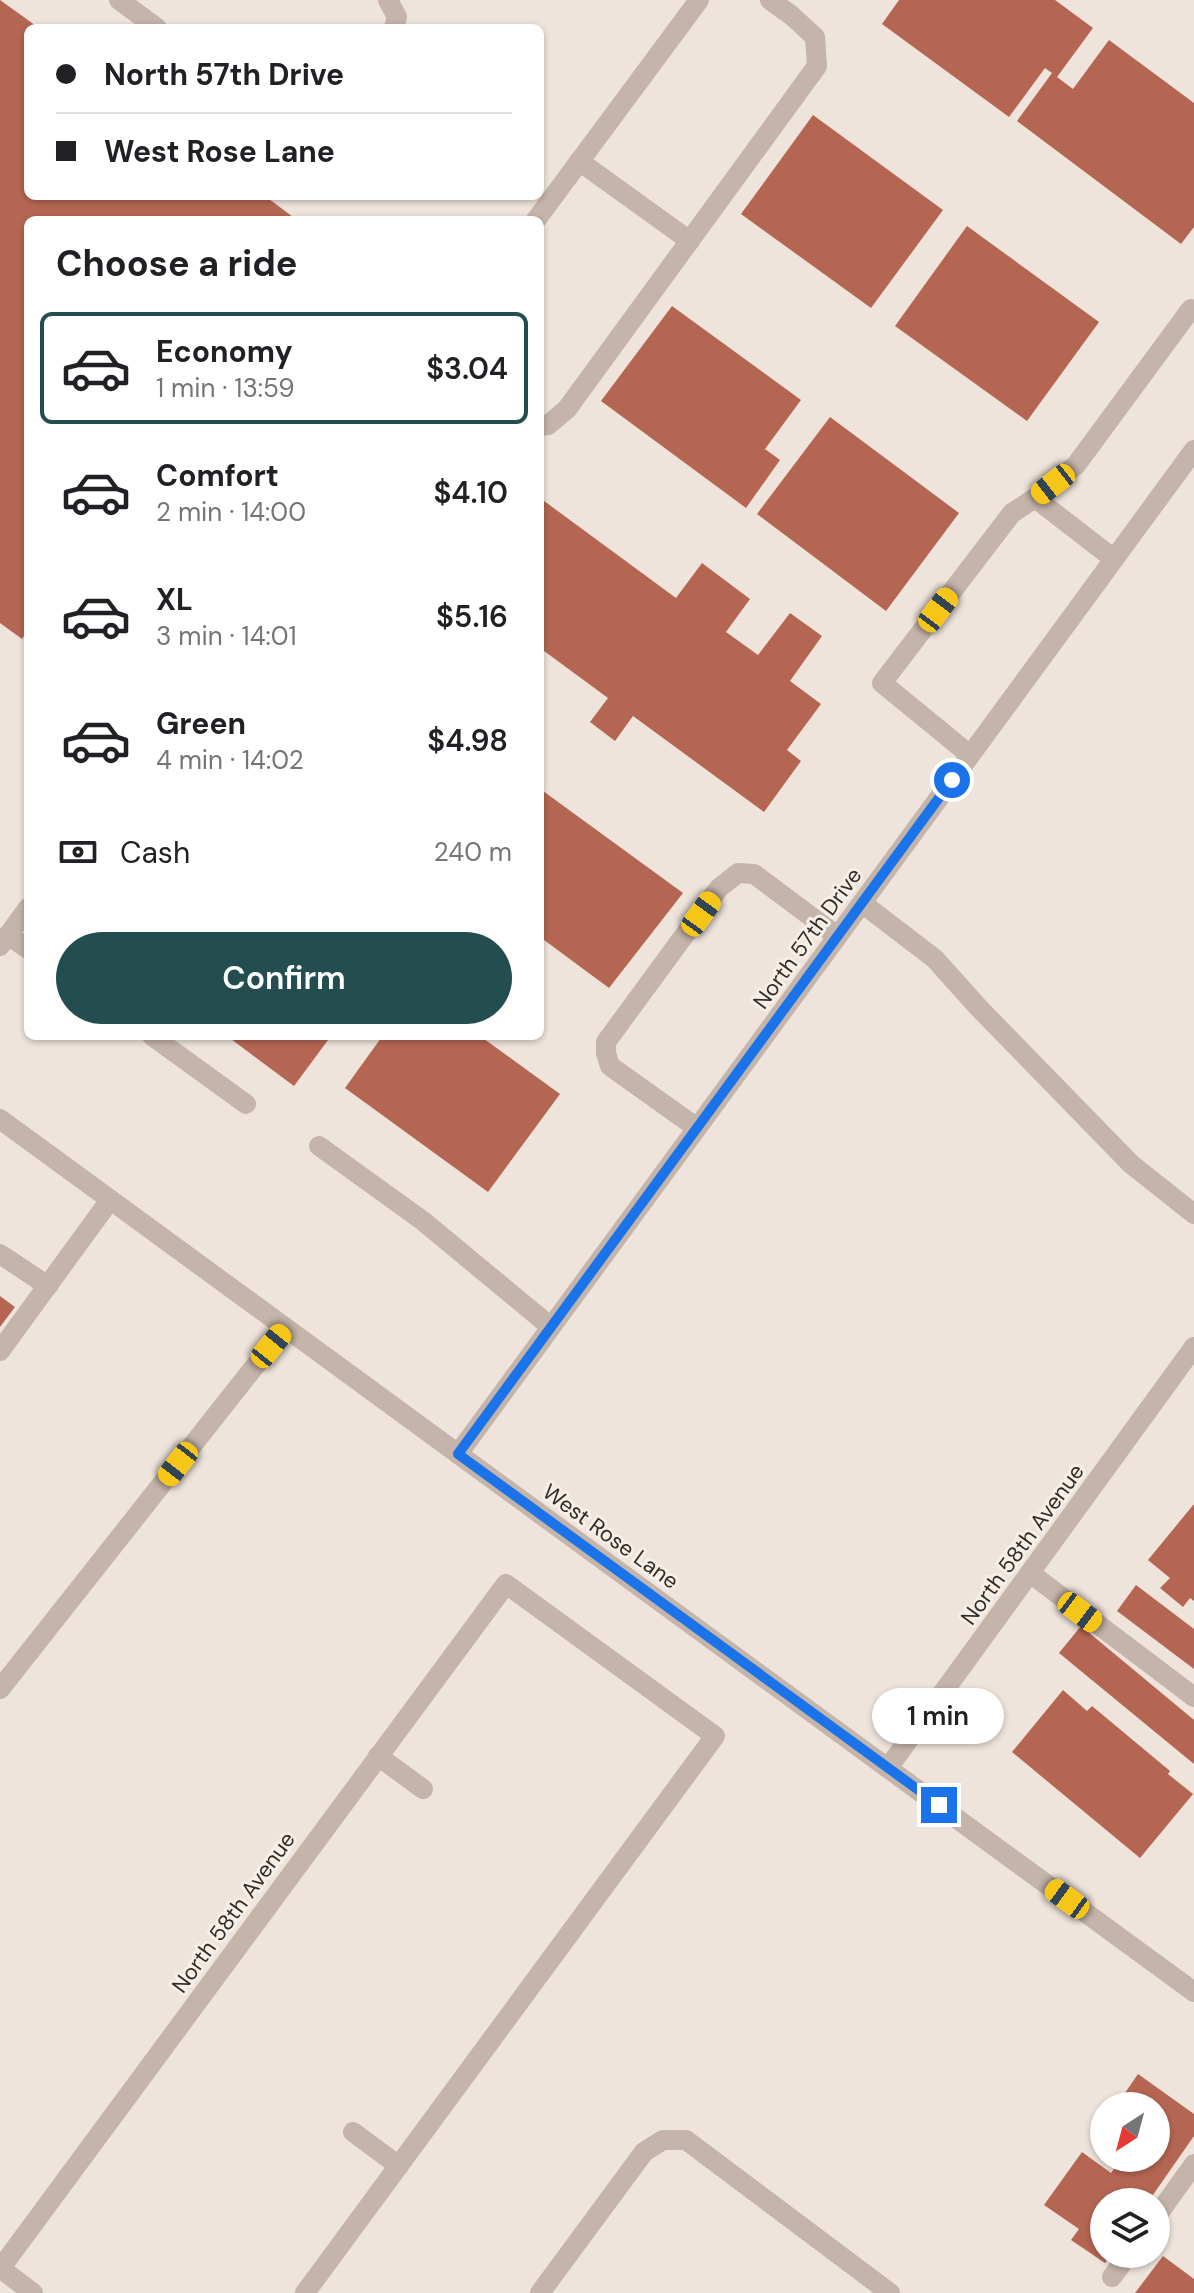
<!DOCTYPE html>
<meta charset="utf-8">
<style>
body{margin:0;font-family:"DM Sans",sans-serif;background:#f6f6f6;color:#202124;height:100vh;display:flex;flex-direction:column;font-size:30px;white-space:nowrap}
*{box-sizing:border-box;margin:0}
p{font-size:26px;color:#757577}
.icon{flex:none;width:44px;height:44px;fill:none;stroke:currentColor;stroke-width:2;stroke-linecap:round;stroke-linejoin:round}
.map{position:relative;flex:1;overflow:hidden}
.details{position:absolute;left:24px;top:216px;width:520px;height:824px;display:flex;flex-direction:column;background:#fff;border-radius:12px;box-shadow:0 2px 6px #0004}
.details>*{flex:none}
.banner{position:absolute;left:24px;top:24px;width:520px;height:176px;border-radius:12px;box-shadow:0 2px 6px #0004;display:grid;align-content:center;height:176px;padding:0 32px;background:#fff}
.needle{width:52px;rotate:216deg}
.buttons{position:absolute;left:1090px;top:2092px;display:grid;gap:16px}
.buttons a{display:grid;place-items:center;width:80px;height:80px;border-radius:50%;background:#fff;box-shadow:0 2px 6px #0004;font-size:40px}
.end{position:absolute;width:36px;height:36px;margin:-18px;border:10px solid #1a73e8;background:#fff;box-shadow:0 0 0 4px #fff}
.from{border-radius:50%}
.bubble{position:absolute;height:56px;border-radius:28px;background:#fff;box-shadow:0 2px 6px #0004;font-size:26px;font-weight:600;line-height:56px;text-align:center}
.car{position:absolute;width:24px;height:48px;margin:-24px -12px;border-radius:10px;box-shadow:0 0 6px 2px #0007;background:linear-gradient(#f5c518 24%,#345 0 40%,#f5c518 0 76%,#345 0 86%,#f5c518 0)}
.banner b{display:flex;align-items:center;gap:28px;height:76px;font-size:30px}
.banner b+b{border-top:2px solid #e0e0e0}
.banner i{width:20px;height:20px;background:#202124}
ul{padding:0;list-style:none}
li{display:flex;align-items:center;gap:24px;height:112px;margin:0 16px 12px;padding:0 16px;border:4px solid transparent;border-radius:12px}
li div{flex:1}
li b{display:block;font-size:30px}
li em{font-style:normal;font-weight:600}
li.current{border-color:#234d4e}
li>.icon{width:72px;height:72px;stroke-width:1.5}
h2{padding:0 32px;font-size:36px;line-height:96px}
.pay{display:flex;align-items:center;gap:20px;height:88px;padding:0 32px;font-size:30px}
.pay p{margin-inline-start:auto}
.cta{display:flex;gap:16px;margin-top:auto;padding:16px 32px}
.cta a{flex:1;height:92px;border-radius:48px;background:#234d4e;color:#fff;font-size:32px;font-weight:600;line-height:92px;text-align:center}
.map>svg:first-child{display:block}
.building{fill:#b56652}
.lines{fill:none;stroke-linecap:round;stroke-linejoin:round}
.minor{stroke:#c4b4a9;stroke-width:20}
.route{stroke:#1a73e8;stroke-width:10}
.labels{text-anchor:middle;stroke-width:6;stroke-linejoin:round;paint-order:stroke}
.street-label{font-size:22px;fill:#322b28;stroke:#f6efe7}
</style>
<div class="map">
<svg width="1194" height="2293" viewBox="0 0 1194 2293">
<rect width="100%" height="100%" fill="#eee4db"/>
<!-- building -->
<g class="building">
<path d="M0 0 39 28H28V196H265L297 220H28V630L22 639 0 623Z"/>
<path d="M899 0H1055L1093 28 1057 77 1073 89 1109 40 1194 103V227L1181 244 1017 121 1052 73 1045 68 1009 117 882 24Z"/>
<path d="M813 115 943 210 871 308 741 214Z"/>
<path d="M967 226 1099 322 1027 421 895 326Z"/>
<path d="M672 306 801 400 765 449 780 460 746 508 601 401Z"/>
<path d="M830 417 959 513 886 611 757 514Z"/>
<path d="M540 498 676 598 702 563 750 599 726 632 758 655 790 613 822 636 790 681 821 704 787 750 801 761 764 812 633 716 615 741 590 722 608 698 540 648Z"/>
<path d="M543 791 683 893 609 988 540 937V795Z"/>
<path d="M227 1036H331L294 1086Z"/>
<path d="M378 1036H480L560 1094 488 1192 345 1088 381 1038Z"/>
<path d="M0 1296 15 1307 0 1327Z"/>
<path d="M1194 1504V1601L1190 1598 1183 1607 1160 1588 1170 1578 1148 1560Z"/>
<path d="M1136 1585 1194 1629V1669L1117 1611Z"/>
<path d="M1081 1626 1194 1720V1764L1059 1653Z"/>
<path d="M1063 1690 1087 1711 1092 1706 1170 1771 1168 1774 1193 1794 1140 1858 1012 1752Z"/>
<path d="M1138 2074 1194 2114V2136L1148 2202H1104V2254H1111L1105 2263 1071 2240 1079 2229 1044 2205 1082 2152 1111 2173 1122 2158H1156V2106H1116Z"/>
<path d="M1163 2256 1194 2279V2293H1135Z"/>
</g>
<g class="lines">
<!-- minor -->
<g class="minor">
<path d="M119 0 157 28"/>
<path d="M388 0 397 17 394 28"/>
<path d="M579 161 690 241"/>
<path d="M536 220 699 0"/>
<path d="M540 426 548 425 567 409 817 66 815 37 791 15 770 0"/>
<path d="M1035 498 1076 465 1191 309 1194 311"/>
<path d="M970 755 882 683 1012 513 1035 498 1114 559"/>
<path d="M862 903 935 959 978 1007 1131 1164 1194 1214"/>
<path d="M8 935 28 949"/>
<path d="M0 946 28 908"/>
<path d="M152 1036 246 1104"/>
<path d="M0 1119 1194 1992"/>
<path d="M697 1128 610 1066 606 1053V1042L719 888 738 873 754 874 837 936"/>
<path d="M319 1146 423 1221 551 1327"/>
<path d="M0 1254 48 1286"/>
<path d="M0 1351 110 1200"/>
<path d="M458 1454 1194 450"/>
<path d="M1030 1573 1194 1697"/>
<path d="M0 1689 285 1328"/>
<path d="M378 1756 423 1789"/>
<path d="M888 1768 1194 1347"/>
<path d="M353 2132 399 2166"/>
<path d="M1156 2217 1194 2164"/>
<path d="M0 2268 33 2293"/>
<path d="M0 2269 506 1584 715 1736 305 2293"/>
<path d="M1112 2277 1129 2254"/>
<path d="M540 2293 644 2152 663 2140H686L890 2293"/>
</g>
</g>
<g class="lines">
<!-- route -->
<path class="route" d="M939 1805 458 1454 952 780"/>
</g>
<g class="labels">
<!-- street labels -->
<g class="street-label">
<text transform="translate(807 938) rotate(-54)" y="8">North 57th Drive</text>
<text transform="translate(611 1536) rotate(36)" y="8">West Rose Lane</text>
<text transform="translate(1022 1544) rotate(-54)" y="8">North 58th Avenue</text>
<text transform="translate(233 1912) rotate(-54)" y="8">North 58th Avenue</text>
</g>
</g>
</svg>
<div class="buttons">
<a><svg class="needle" viewBox="-14 -14 28 28"><path d="M0-13l5 13h-10z" fill="#e53935"/><path d="M0 13l5-13h-10z" fill="#757577"/></svg></a>
<a><svg class="icon" aria-label="layers" viewBox="0 0 24 24"><path d="M12 4l9 5-9 5-9-5zM3 14l9 5 9-5"/></svg></a>
</div>
<i class="end from" style="left:952px;top:780px"></i>
<i class="end" style="left:939px;top:1805px"></i>
<div class="bubble" style="left:872px;top:1688px;width:132px">1 min</div>
<i class="car" style="left:1053px;top:484px;rotate:232deg"></i>
<i class="car" style="left:938px;top:610px;rotate:37deg"></i>
<i class="car" style="left:701px;top:914px;rotate:36deg"></i>
<i class="car" style="left:271px;top:1346px;rotate:39deg"></i>
<i class="car" style="left:178px;top:1464px;rotate:218deg"></i>
<i class="car" style="left:1080px;top:1612px;rotate:127deg"></i>
<i class="car" style="left:1067px;top:1899px;rotate:306deg"></i>
<div class="banner">
<b><i class="from"></i>North 57th Drive</b>
<b><i></i>West Rose Lane</b>
</div>
<section class="details">
<h2>Choose a ride</h2>
<ul>
<li class="current"><svg class="icon" aria-label="car" viewBox="0 0 24 24"><path d="M5 17H2v-5l4-1 3-4h7l3 4 3 1v5h-3M9 17h6M6 11h13"/><circle cx="7" cy="17" r="2"/><circle cx="17" cy="17" r="2"/></svg><div><b>Economy</b><p>1 min · 13:59</p></div><em>$3.04</em></li>
<li><svg class="icon" aria-label="car" viewBox="0 0 24 24"><path d="M5 17H2v-5l4-1 3-4h7l3 4 3 1v5h-3M9 17h6M6 11h13"/><circle cx="7" cy="17" r="2"/><circle cx="17" cy="17" r="2"/></svg><div><b>Comfort</b><p>2 min · 14:00</p></div><em>$4.10</em></li>
<li><svg class="icon" aria-label="car" viewBox="0 0 24 24"><path d="M5 17H2v-5l4-1 3-4h7l3 4 3 1v5h-3M9 17h6M6 11h13"/><circle cx="7" cy="17" r="2"/><circle cx="17" cy="17" r="2"/></svg><div><b>XL</b><p>3 min · 14:01</p></div><em>$5.16</em></li>
<li><svg class="icon" aria-label="car" viewBox="0 0 24 24"><path d="M5 17H2v-5l4-1 3-4h7l3 4 3 1v5h-3M9 17h6M6 11h13"/><circle cx="7" cy="17" r="2"/><circle cx="17" cy="17" r="2"/></svg><div><b>Green</b><p>4 min · 14:02</p></div><em>$4.98</em></li>
</ul>
<div class="pay"><svg class="icon" aria-label="cash" viewBox="0 0 24 24"><path d="M3 7h18v10H3z"/><circle cx="12" cy="12" r="2"/></svg>Cash<p>240 m</p></div>
<div class="cta"><a>Confirm</a></div>
</section>
</div>
